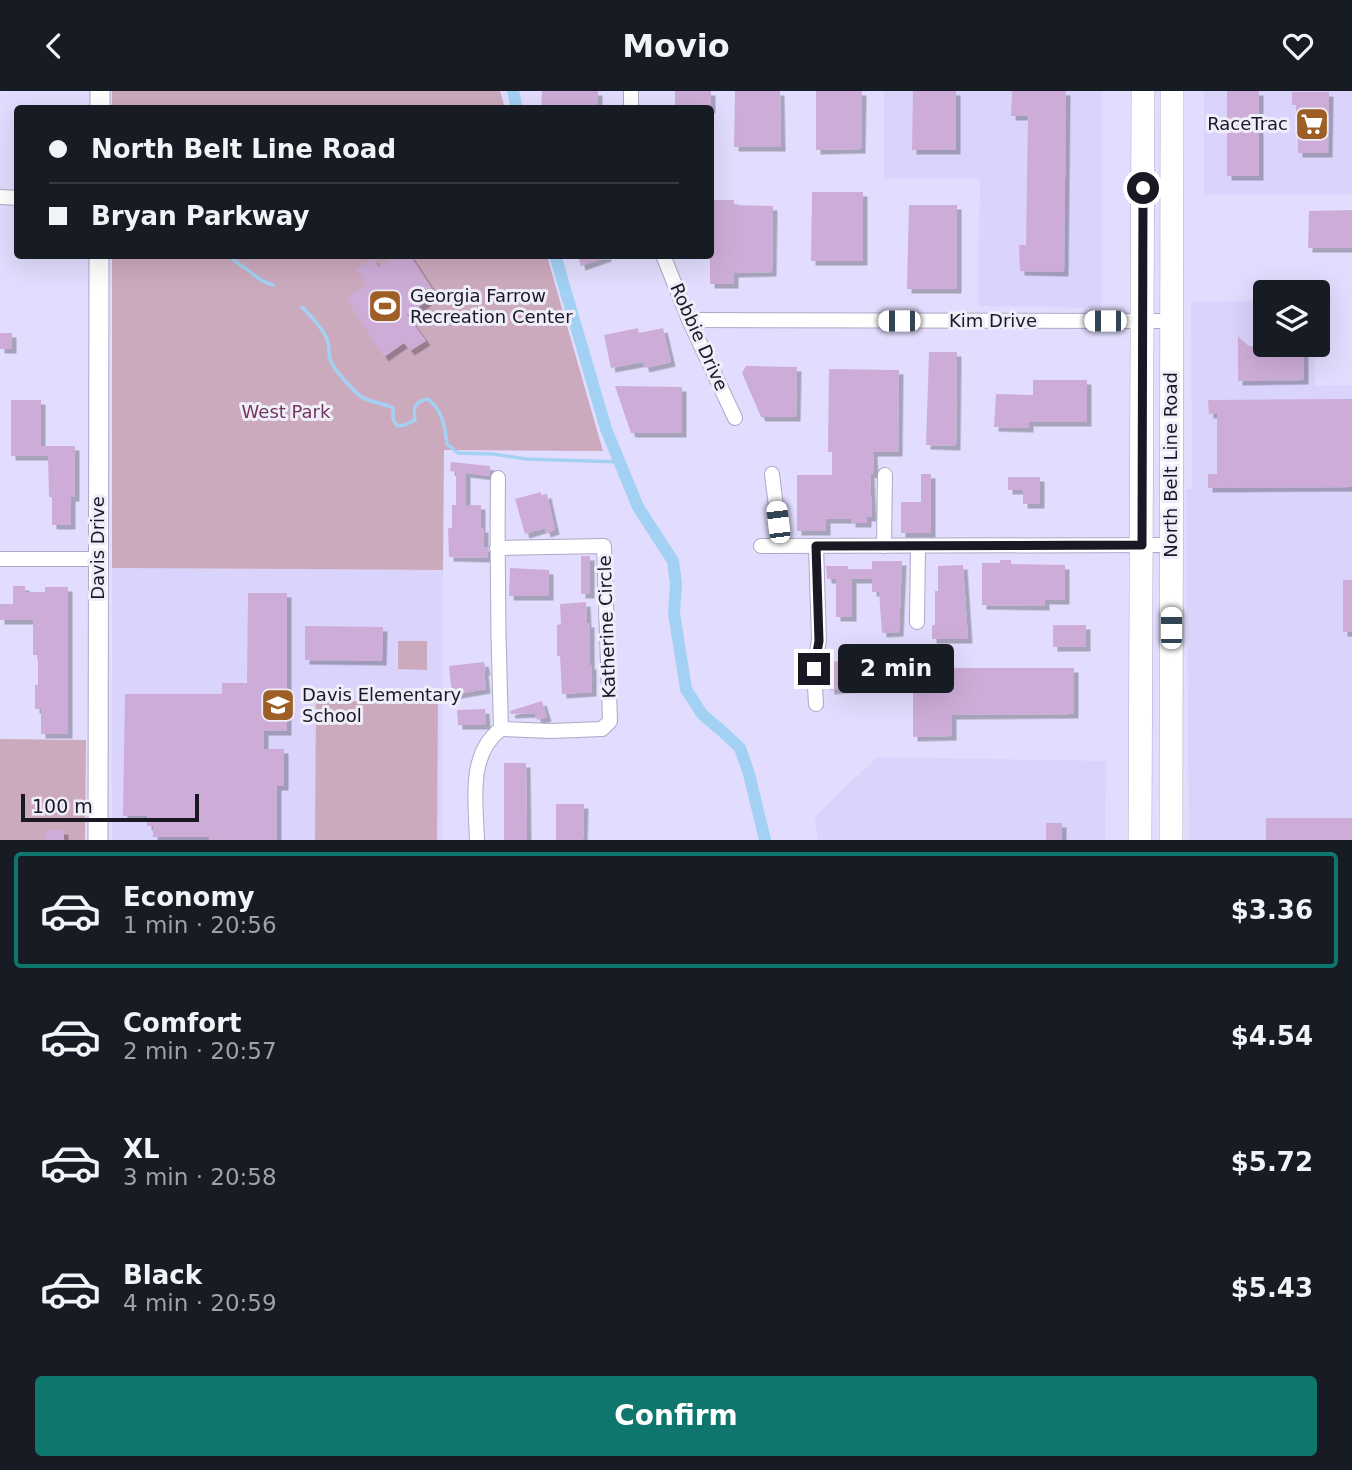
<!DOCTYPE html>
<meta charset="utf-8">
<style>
body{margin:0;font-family:"DejaVu Sans",sans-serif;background:#242831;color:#f1f3f6;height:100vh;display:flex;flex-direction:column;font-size:26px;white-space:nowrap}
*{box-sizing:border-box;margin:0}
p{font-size:23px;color:#9ea1a6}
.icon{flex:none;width:38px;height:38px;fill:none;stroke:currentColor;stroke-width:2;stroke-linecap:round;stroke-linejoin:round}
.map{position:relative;height:749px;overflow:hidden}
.sheet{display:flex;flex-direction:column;background:#171b24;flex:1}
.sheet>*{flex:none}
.banner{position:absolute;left:14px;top:14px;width:700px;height:154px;border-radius:7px;box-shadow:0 7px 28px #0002;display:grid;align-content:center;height:154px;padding:0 35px;background:#171b24}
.fabs{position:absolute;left:1253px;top:189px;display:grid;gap:14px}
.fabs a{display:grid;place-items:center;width:77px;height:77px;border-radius:7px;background:#171b24;box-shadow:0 7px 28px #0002;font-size:35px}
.scale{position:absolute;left:21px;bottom:18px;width:178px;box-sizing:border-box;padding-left:7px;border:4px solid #1a1824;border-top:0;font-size:19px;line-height:24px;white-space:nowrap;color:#1a1824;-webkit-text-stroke:5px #efedfa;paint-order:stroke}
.end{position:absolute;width:32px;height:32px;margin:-16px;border:9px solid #1a1824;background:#fff;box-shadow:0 0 0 4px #fff}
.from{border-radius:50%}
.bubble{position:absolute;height:49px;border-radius:7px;background:#171b24;box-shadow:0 7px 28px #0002;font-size:23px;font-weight:700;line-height:49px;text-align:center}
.car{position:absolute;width:21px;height:42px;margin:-21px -10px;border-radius:9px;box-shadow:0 0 5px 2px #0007;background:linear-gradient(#fff 24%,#345 0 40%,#fff 0 76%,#345 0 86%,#fff 0)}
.banner b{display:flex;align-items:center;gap:24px;height:66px;font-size:26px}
.banner b+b{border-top:2px solid #363941}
.banner i{width:18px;height:18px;background:#f1f3f6}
ul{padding:12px 0 0;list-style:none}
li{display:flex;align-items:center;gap:21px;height:116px;margin:0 14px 10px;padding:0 21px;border:4px solid transparent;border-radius:7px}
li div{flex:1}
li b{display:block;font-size:26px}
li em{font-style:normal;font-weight:700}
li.selected{border-color:#0f766e}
li>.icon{width:63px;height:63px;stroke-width:1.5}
.primary-button{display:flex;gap:14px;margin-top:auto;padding:14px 35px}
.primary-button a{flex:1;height:80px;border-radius:7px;background:#0f766e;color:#fff;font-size:28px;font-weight:700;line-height:80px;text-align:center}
header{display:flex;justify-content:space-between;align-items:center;height:91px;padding:0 35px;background:#171b24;font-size:32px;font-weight:700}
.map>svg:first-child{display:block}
.built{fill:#dad3fb}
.green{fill:#ccaabd}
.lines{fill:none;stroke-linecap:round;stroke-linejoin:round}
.stream{stroke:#a3d1f4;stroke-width:3.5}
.canal{stroke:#a3d1f4;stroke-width:12}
.building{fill:#cdadd7;filter:url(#shadow)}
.street-casing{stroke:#ada8c7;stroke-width:16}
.secondary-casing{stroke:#ada8c7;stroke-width:21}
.primary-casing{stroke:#ada8c7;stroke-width:24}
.street{stroke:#fff;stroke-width:14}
.secondary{stroke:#fff;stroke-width:19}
.primary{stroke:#fff;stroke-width:23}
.route{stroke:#1a1824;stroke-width:9}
.labels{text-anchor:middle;stroke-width:6;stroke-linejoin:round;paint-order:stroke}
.poi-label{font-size:18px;fill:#1a1824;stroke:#efedfa;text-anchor:start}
.street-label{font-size:18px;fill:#1a1824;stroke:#efedfa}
.park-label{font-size:18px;fill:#73365c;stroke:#efedfa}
</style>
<header><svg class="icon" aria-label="back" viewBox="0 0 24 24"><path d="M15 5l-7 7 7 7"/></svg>Movio<svg class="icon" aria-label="heart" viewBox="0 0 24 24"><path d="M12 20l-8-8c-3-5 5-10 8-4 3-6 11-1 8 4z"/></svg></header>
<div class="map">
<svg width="1352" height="749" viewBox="0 0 1352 749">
<defs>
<filter id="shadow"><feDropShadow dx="4.5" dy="4.5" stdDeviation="0" flood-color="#0004"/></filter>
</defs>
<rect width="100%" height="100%" fill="#e2ddfe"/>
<!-- built -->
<g class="built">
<path d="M884 0H1102L1101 217 978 215 980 88H884Z"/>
<rect x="1204" y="0" width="148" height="104"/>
<path d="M1191 210H1265V254H1314L1315 295 1352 294V749H1189L1186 398H1192Z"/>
<path d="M112 477 443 479V749H112Z"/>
<path d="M877 666 1106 670 1105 749H818L815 725Z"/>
</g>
<!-- green -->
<g class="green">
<path d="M112 0H500L505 17 112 18Z"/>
<path d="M112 165H547L603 360 444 359 443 479 112 477Z"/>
<path d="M398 550H427V579L398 578Z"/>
<path d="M316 610H438L437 749H315Z"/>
<path d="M0 648 86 649 85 749H0Z"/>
</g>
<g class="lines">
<!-- stream -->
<g class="stream">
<path d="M230 164C235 172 241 174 248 179 256 186 262 191 273 194"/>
<path d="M302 216C310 224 321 235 326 246 330 254 328 260 330 268 333 278 353 300 362 306 369 311 384 312 393 317V328L397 335 405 334 415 329C413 316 414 311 428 308 443 320 445 336 447 353L458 362 493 363 526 368 621 371"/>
</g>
<!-- canal -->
<g class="canal">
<path d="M513 0 517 18"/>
<path d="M555 164 606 338 638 416 673 470 676 493 674 522 686 598 702 623 723 641 740 657 749 683 765 749"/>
</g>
</g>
<!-- building -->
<g class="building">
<path d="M542 0H598V18H541Z"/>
<rect x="675" y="0" width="36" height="18"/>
<path d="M735 0H780L781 56H734Z"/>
<path d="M816 0H862L861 58 816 59Z"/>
<path d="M913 0H956V59H912Z"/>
<path d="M1012 0H1066L1064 181 1020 180 1019 154H1026L1028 25H1011Z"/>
<rect x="1227" y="0" width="32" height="85"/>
<path d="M1292 1H1329L1328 62H1298V40H1296V14H1292Z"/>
<path d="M812 101H863V170H811Z"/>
<path d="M710 109H734V114L773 115 772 181 734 182V193H710Z"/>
<path d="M909 114H957V198H907Z"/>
<path d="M1352 119V157H1308L1309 120Z"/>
<path d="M396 164H410L436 204 407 224 426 250 410 260 404 252 384 266 346 207 367 195 356 178 373 167 379 176Z"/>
<path d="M578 164H607V166L581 175Z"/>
<path d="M638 237 639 242 663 237 671 271 645 277 643 271 611 277 604 244Z"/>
<rect x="0" y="242" width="12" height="16"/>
<path d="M1238 245 1248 255H1304V289L1238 290Z"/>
<path d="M929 261H957L956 355 926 354Z"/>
<path d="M746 275 797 276 796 326H761L742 282Z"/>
<path d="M829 278 899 279 898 361H873L874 382 870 383 872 426H867V432H851V428H826V440H797V384H832V361H828Z"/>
<path d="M1033 289H1087V331H1029V337L994 336 996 303 1033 304Z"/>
<path d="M615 295 682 296V342H631Z"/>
<path d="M1352 308V396L1208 397V383H1217V322L1209 323 1208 309Z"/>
<path d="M11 309H41V355H75V406H71V434H52V406H49L48 365H11Z"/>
<path d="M451 371 490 375 489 385 466 382V414H481V437H484V456H488V467L449 466 448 437H452V414H456V381L450 380Z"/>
<path d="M921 383H931V442H901V411H921Z"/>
<path d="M1008 386H1040V413H1023V399H1008Z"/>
<path d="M541 401V404L547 403 555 439 546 442 545 437 525 443 515 408Z"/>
<rect x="581" y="465" width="9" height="38"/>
<path d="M1000 469H1011V473L1065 474V509H1045V515L982 514V472H1000Z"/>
<path d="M872 470H902L899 541 882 542 879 501H872V488H852V526H836V488H827L826 475H848V478H872Z"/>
<path d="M963 474 968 548H932V534H935V500H938V475Z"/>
<path d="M510 477 549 479V505H509Z"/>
<rect x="1343" y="489" width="9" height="52"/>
<path d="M13 495H25V501H45V496H68V643H41V618H35V594H38V564H33V529H0V513H13Z"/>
<path d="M248 502H287V640H264V658H284V695H277V749H209V746H153V735H147V725H123L125 603H222V592H247Z"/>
<path d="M586 511 587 532H590V574H592V601L562 603 560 565H557V534L561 533 560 513Z"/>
<rect x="1053" y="534" width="33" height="22"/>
<path d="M305 535 383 536 382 570 305 569Z"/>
<path d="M857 569 858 582 852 583 853 597 830 599 829 582H826V571Z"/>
<path d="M484 571 486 580H484L486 598 452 604 449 575Z"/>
<path d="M913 577H1074V623L952 624V645L913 646Z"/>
<path d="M542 610 547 626 537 629 535 622 511 623 510 620Z"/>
<path d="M485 618 486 634H458L457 619Z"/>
<path d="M504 672H526L527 749H504Z"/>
<path d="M556 713H584L583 749H556Z"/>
<rect x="1266" y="727" width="86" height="22"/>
<rect x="1046" y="732" width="16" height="17"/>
<rect x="46" y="739" width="18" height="10"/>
</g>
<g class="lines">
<!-- street casing -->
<g class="street-casing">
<g id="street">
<path d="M631 18V0"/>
<path d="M0 106 18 107"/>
<path d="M663 164 689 229 735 327"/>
<path d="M689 229 1171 230"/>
<path d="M772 383 781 455"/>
<path d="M761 455 1171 454"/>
<path d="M884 455 885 384"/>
<path d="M497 457 604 455 610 630 602 638 551 640 501 638C498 554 497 471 498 387"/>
<path d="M0 468H98"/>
<path d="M917 531 918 455"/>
<path d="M816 613 814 577 819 549 816 455"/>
<path d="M477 749C476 713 467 663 501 638"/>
</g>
</g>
<!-- secondary casing -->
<g class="secondary-casing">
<g id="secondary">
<path d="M100 18V0"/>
<path d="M98 749 99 164"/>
</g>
</g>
<!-- primary casing -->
<g class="primary-casing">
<g id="primary">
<path d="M1140 749 1143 0"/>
<path d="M1171 749 1172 0"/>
</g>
</g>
<!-- street -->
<use href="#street" class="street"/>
<!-- secondary -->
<use href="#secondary" class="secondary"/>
<!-- primary -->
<use href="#primary" class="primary"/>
</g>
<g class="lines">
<!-- route -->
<path class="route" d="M814 578 819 550 816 455 1142 454 1143 97"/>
</g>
<!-- icons -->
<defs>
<g id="supermarket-square" transform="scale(1.75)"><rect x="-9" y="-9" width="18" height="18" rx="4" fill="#9e5f26" stroke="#efedfa"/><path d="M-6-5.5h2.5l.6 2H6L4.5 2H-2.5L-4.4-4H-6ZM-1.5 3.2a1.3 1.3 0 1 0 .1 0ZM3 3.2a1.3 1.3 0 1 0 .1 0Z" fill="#fff"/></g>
<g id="stadium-square" transform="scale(1.75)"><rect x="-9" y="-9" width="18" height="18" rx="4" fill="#9e5f26" stroke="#efedfa"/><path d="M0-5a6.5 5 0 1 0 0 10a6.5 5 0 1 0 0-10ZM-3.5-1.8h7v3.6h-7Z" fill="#fff"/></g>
<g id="school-square" transform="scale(1.75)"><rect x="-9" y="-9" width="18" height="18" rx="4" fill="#9e5f26" stroke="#efedfa"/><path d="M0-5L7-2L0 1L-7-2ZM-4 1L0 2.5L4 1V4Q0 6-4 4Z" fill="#fff"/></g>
</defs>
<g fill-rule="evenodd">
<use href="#supermarket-square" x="1312" y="33"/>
<use href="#stadium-square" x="385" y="215"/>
<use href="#school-square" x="278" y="614"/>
</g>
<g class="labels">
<!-- poi labels -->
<g class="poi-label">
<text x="1288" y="39" text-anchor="end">RaceTrac</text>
<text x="410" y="211">Georgia Farrow<tspan x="410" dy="21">Recreation Center</tspan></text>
<text x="302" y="610">Davis Elementary<tspan x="302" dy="21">School</tspan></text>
</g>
<!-- street labels -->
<g class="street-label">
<text x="993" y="236">Kim Drive</text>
<text transform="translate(699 246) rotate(66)" y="6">Robbie Drive</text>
<text transform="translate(1171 374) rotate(-90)" y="6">North Belt Line Road</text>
<text transform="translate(98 457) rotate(-90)" y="6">Davis Drive</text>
<text transform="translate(607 536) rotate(-92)" y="6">Katherine Circle</text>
</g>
<!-- park labels -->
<g class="park-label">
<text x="286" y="327">West Park</text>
</g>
</g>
</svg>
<div class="fabs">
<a><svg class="icon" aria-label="layers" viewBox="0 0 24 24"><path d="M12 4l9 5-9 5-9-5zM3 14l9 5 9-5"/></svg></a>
</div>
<div class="scale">100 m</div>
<i class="end from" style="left:1143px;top:97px"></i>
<i class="end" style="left:814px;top:578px"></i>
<div class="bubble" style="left:838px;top:553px;width:116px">2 min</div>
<i class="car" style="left:899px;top:230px;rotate:270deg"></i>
<i class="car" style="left:1105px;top:230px;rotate:270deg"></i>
<i class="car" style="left:778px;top:431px;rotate:353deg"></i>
<i class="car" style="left:1171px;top:537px;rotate:0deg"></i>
<div class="banner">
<b><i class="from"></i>North Belt Line Road</b>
<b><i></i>Bryan Parkway</b>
</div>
</div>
<section class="sheet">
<ul>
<li class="selected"><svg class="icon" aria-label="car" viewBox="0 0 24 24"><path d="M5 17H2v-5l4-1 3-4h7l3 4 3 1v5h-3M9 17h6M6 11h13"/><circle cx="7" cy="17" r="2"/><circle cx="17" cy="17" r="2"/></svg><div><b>Economy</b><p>1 min · 20:56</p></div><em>$3.36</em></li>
<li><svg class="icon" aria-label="car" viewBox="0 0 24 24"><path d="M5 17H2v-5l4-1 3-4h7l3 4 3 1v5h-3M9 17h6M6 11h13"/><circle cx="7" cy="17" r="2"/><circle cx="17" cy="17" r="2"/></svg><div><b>Comfort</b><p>2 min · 20:57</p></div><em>$4.54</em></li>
<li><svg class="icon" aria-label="car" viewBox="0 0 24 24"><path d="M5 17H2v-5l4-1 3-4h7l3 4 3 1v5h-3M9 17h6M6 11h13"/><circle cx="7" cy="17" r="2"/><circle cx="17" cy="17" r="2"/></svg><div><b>XL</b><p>3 min · 20:58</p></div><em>$5.72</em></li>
<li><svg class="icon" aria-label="car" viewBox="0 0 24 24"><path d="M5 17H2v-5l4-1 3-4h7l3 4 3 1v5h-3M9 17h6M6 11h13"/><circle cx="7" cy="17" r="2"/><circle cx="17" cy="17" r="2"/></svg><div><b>Black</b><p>4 min · 20:59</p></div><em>$5.43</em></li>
</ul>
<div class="primary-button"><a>Confirm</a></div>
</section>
